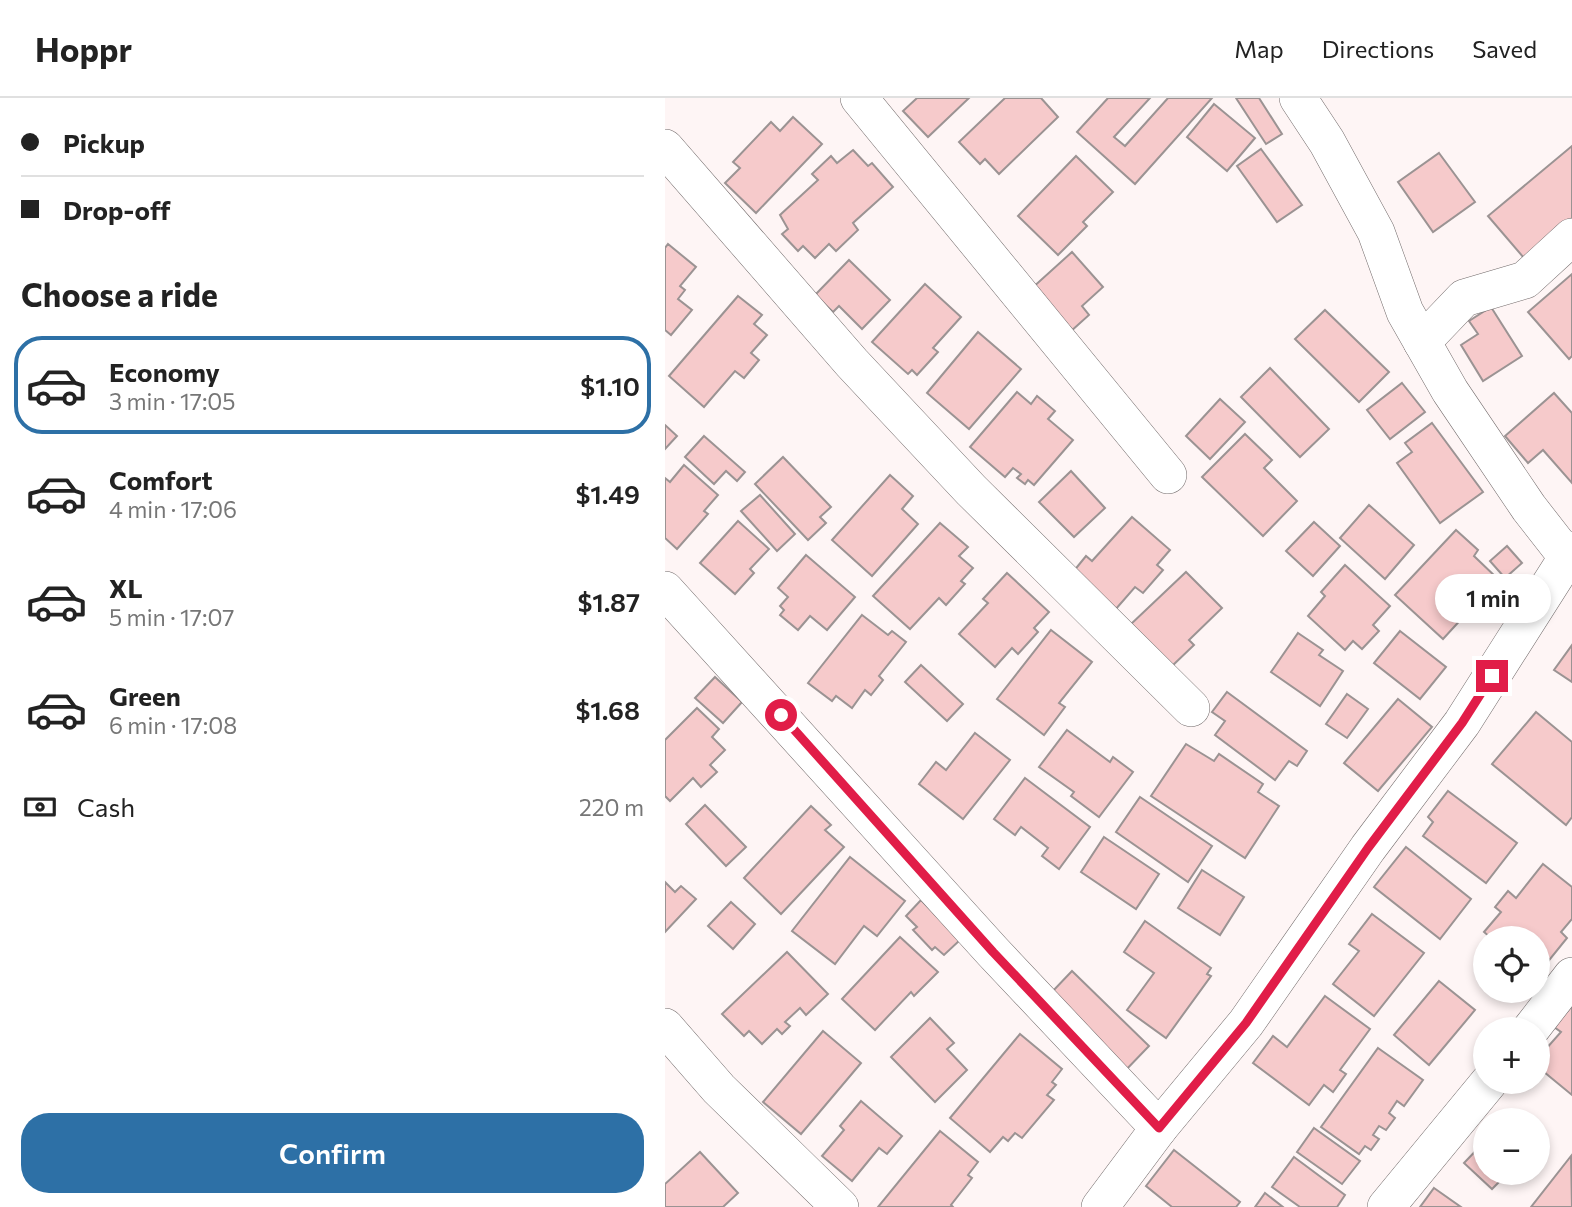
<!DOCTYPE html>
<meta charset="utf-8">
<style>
body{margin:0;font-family:Commissioner,sans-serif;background:#f2f2f2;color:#222;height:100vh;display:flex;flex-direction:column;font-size:26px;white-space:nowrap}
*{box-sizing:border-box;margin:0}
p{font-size:23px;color:#767676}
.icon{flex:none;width:38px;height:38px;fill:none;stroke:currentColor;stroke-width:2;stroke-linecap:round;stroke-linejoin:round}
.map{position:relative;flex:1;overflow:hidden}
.panel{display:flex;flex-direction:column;background:#fff;width:665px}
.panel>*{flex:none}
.guide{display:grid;align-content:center;height:154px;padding:0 21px;background:#fff}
.controls{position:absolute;left:808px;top:828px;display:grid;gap:14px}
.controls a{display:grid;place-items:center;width:77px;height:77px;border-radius:50%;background:#fff;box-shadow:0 4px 10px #0003;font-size:35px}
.end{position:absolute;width:32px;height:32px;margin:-16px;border:9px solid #e11d48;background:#fff;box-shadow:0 0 0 4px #fff}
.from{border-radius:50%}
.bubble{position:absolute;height:49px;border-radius:24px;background:#fff;box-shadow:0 4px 10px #0003;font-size:23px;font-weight:600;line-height:49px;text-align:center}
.guide b{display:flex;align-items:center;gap:24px;height:66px;font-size:26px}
.guide b+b{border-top:2px solid #e0e0e0}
.guide i{width:18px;height:18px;background:#222}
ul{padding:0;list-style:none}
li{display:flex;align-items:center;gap:21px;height:98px;margin:0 14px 10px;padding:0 7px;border:4px solid transparent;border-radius:28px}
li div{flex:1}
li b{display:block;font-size:26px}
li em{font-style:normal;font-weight:600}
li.on{border-color:#2d70a6}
li>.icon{width:63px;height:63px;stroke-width:1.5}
h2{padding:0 21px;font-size:32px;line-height:84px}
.pay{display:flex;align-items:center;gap:18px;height:77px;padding:0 21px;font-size:26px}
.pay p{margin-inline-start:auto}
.cta{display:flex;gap:14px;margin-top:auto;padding:14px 21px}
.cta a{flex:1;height:80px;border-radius:28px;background:#2d70a6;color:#fff;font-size:28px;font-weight:600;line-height:80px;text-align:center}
header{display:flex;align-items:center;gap:42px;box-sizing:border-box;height:98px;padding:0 35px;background:#fff;border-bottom:2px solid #e0e0e0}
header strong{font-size:33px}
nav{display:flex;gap:38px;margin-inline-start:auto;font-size:24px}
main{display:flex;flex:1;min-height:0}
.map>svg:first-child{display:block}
.building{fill:#f6cacb;stroke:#9b9393;stroke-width:2}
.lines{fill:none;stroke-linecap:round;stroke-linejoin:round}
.street-casing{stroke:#726b6b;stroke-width:38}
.street{stroke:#fff;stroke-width:37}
.route{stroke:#e11d48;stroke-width:9}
</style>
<header>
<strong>Hoppr</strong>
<nav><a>Map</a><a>Directions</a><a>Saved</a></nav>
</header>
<main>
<section class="panel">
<div class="guide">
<b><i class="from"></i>Pickup</b>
<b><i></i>Drop-off</b>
</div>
<h2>Choose a ride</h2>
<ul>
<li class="on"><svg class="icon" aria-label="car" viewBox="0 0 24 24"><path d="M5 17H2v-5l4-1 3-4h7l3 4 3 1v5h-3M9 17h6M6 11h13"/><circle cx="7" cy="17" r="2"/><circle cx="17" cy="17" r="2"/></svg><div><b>Economy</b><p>3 min · 17:05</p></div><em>$1.10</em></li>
<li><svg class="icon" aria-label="car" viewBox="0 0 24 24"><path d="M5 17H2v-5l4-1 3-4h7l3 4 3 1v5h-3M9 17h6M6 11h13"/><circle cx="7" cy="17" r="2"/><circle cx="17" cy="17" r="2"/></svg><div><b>Comfort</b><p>4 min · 17:06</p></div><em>$1.49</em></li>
<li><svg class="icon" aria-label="car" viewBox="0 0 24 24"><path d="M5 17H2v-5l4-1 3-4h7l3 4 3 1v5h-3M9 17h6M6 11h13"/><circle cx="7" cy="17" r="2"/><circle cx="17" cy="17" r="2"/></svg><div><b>XL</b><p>5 min · 17:07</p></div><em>$1.87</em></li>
<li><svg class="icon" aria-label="car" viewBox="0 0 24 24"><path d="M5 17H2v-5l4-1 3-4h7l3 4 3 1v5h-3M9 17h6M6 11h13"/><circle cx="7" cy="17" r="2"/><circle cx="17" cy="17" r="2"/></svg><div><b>Green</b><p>6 min · 17:08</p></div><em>$1.68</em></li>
</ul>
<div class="pay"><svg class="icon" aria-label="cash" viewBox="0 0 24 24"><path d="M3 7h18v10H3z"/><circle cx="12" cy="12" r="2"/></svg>Cash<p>220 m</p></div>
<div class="cta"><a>Confirm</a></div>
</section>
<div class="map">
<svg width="907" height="1109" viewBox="0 0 907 1109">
<rect width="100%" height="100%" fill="#fef5f5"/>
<!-- building -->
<g class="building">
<path d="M252 0H304L263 39 238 13Z"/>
<path d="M340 0H376L393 19 334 76 320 61 315 66 294 44Z"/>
<path d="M443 0H485L449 39 460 48 503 0H547L470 86 412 34Z"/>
<path d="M571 0H594L617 36 601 46Z"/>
<path d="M549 6 590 40 562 73 522 39Z"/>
<path d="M128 19 157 46 91 115 60 85 75 70 68 64 106 24 115 33Z"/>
<path d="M907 48V120L859 160 823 118Z"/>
<path d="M596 51 637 107 612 124 572 68Z"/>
<path d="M188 52 203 68 207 65 228 89 188 125 193 132 171 153 164 146 150 160 138 148 133 153 117 136 123 131 115 117 153 82 147 76 166 58 172 65Z"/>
<path d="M774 55 810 104 768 134 733 84Z"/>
<path d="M411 58 448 94 418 124 422 128 393 157 353 118Z"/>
<path d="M3 146 31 169 15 188 20 192 13 201 27 212 6 237 0 232V150Z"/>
<path d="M407 154 438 189 417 208 424 217 405 234 366 191Z"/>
<path d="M184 162 225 202 197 231 174 208 168 214 150 197Z"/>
<path d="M907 176V258L904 261 863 214Z"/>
<path d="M260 186 296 219 268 250 273 254 252 277 247 272 243 276 207 244Z"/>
<path d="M73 198 97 217 89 226 102 237 86 255 94 262 79 280 70 273 39 309 4 278Z"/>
<path d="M826 209 857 258 818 283 796 247 813 236 804 223Z"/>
<path d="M660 212 724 274 694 304 630 241Z"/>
<path d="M313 234 356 271 304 331 262 295Z"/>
<path d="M605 270 664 331 635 359 576 299Z"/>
<path d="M737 285 760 314 725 341 702 312Z"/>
<path d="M352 294 366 306 372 298 390 313 383 321 408 342 369 387 363 382 360 386 352 380 356 376 348 370 340 379 305 349Z"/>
<path d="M889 295 907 315V385L878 352 863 365 840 338Z"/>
<path d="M555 301 580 324 545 361 521 338Z"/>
<path d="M767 325 818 394 775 425 732 365 747 354 740 345Z"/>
<path d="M0 327 12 338 0 351Z"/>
<path d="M580 336 607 362 599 370 632 403 598 438 537 379Z"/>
<path d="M39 338 80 374 72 383 61 373 49 386 20 359Z"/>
<path d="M118 359 166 409 155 419 161 425 143 442 90 386Z"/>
<path d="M19 367 53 397 39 413 43 416 12 451 0 440V380L5 384Z"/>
<path d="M406 373 440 410 409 439 374 404Z"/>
<path d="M225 377 248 398 237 411 253 426 207 478 167 442Z"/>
<path d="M95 397 130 436 112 453 76 413Z"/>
<path d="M704 407 749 447 720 481 675 440Z"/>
<path d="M467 419 505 452 492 467 498 472 478 495 470 489 450 512 408 474 421 458 427 463Z"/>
<path d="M73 423 104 451 85 471 89 475 70 496 35 465Z"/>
<path d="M649 424 675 448 648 478 621 453Z"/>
<path d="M275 425 303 449 294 458 308 470 296 483 300 486 281 507 274 500 245 531 208 498Z"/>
<path d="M791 432 813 452 809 458 833 481 778 541 730 497Z"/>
<path d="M842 448 857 465 840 480 825 463Z"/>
<path d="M141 457 190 499 162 532 145 518 133 532 115 517 119 512 115 508 123 499 113 490Z"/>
<path d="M680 467 725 508 708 527 714 533 697 551 688 543 680 552 643 518 660 498 656 494Z"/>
<path d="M521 474 557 510 524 542 529 547 506 569 465 527Z"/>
<path d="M342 475 384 514 369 530 373 534 353 556 347 550 330 569 294 536 323 505 318 501Z"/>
<path d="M197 517 223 537 227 533 241 544 214 578 218 582 206 597 200 592 187 610 171 598 167 603 143 585Z"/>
<path d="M386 532 427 564 394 605 400 609 379 637 332 601Z"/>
<path d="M735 533 781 569 755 601 709 565Z"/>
<path d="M633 535 658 552 654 557 678 573 655 608 606 574Z"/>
<path d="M907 547V584L889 572Z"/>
<path d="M256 567 298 606 282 623 240 584Z"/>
<path d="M50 579 77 604 58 625 30 600Z"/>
<path d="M562 594 642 653 632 668 624 663 610 682 550 637 560 623 547 614Z"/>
<path d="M682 596 703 611 682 640 661 626Z"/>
<path d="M733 601 767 629 713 693 679 665Z"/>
<path d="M32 610 54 631 47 639 60 652 45 667 52 674 36 689 28 680 5 703 0 698V642Z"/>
<path d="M871 614 907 644V719L901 727 827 666Z"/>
<path d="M402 632 445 664 448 659 468 674 434 719 406 698 409 694 374 669Z"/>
<path d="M310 635 345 662 298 721 254 686 271 664 281 672Z"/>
<path d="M521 646 549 663 554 656 598 686 593 694 614 708 580 760 486 698Z"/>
<path d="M360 680 425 729 394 771 377 758 383 750 356 729 350 737 329 721Z"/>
<path d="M783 693 852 745 821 785 758 738 768 724 763 719Z"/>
<path d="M475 699 547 748 523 784 451 734Z"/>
<path d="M40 707 81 749 61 768 21 726Z"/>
<path d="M146 708 166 727 160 732 179 749 116 816 79 780Z"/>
<path d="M439 739 494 776 471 811 416 774Z"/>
<path d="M741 749 806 801 775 841 709 789Z"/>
<path d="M185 759 240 803 212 838 199 828 170 866 127 833Z"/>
<path d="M878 766 907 789V821L896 834 902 840 873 876V840H826L819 834 836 814 830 809 843 793 851 800Z"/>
<path d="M537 772 579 799 555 837 513 810Z"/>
<path d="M0 784 10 794 16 788 31 801 0 834Z"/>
<path d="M256 802 295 842 279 857 270 849 267 852 248 832 252 829 241 818Z"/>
<path d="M66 804 90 826 68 851 43 828Z"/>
<path d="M707 816 759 855 709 918 668 886 694 853 684 846Z"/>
<path d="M480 823 546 870 542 876 546 878 501 940 462 912 489 875 459 854Z"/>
<path d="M235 839 273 874 249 898 246 894 210 932 177 901Z"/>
<path d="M122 854 163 896 141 917 135 910 120 924 125 928 117 936 112 931 97 946 84 933 79 938 57 916Z"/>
<path d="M407 873 484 948 457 976 385 896Z"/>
<path d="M774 883 810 912 764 967 729 937Z"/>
<path d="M660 898 705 931 675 972 681 976 668 994 659 987 644 1007 588 965 608 938 622 949Z"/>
<path d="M907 908V997L873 969V960L896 934 889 929Z"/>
<path d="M265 920 289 945 282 951 302 972 270 1004 226 959Z"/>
<path d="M158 933 196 965 136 1036 98 1004Z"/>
<path d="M355 936 397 971 387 984 391 987 382 997 389 1002 357 1040 350 1035 343 1043 338 1039 325 1054 285 1020Z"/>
<path d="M713 950 758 982 739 1008 732 1003 724 1015 730 1020 721 1032 714 1028 708 1037 714 1041 706 1052 700 1048 694 1056 656 1029Z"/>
<path d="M196 1003 237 1038 222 1056 214 1050 187 1083 157 1058 179 1032 175 1028Z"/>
<path d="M649 1030 695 1063 677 1086 632 1054Z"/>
<path d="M275 1033 313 1064 303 1077 307 1080 286 1107 288 1109H213Z"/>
<path d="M821 1042V1074H844L827 1091 799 1065Z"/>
<path d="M509 1052 575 1104 571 1109H507L481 1088Z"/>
<path d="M35 1054 73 1095 58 1109H0V1086Z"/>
<path d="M906 1058 907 1109H866Z"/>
<path d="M629 1059 680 1097 672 1109H635L607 1089Z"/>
<path d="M769 1090 796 1109H755Z"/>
<path d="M600 1095 618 1109H590Z"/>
</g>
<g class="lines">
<!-- street casing -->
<g class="street-casing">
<g id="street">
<path d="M194 0 503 377"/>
<path d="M633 0 662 44 711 134 740 214 785 293 864 410 907 465"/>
<path d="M0 50 187 265 306 392 526 610"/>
<path d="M757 244 799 200 860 182 907 139"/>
<path d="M0 492 328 854 494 1030"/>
<path d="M0 929 54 991 175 1109"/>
<path d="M866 931 907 878"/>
<path d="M435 1109 494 1030 581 925 703 750 797 625 907 452"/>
<path d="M721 1109 824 984"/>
</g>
</g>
<!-- street -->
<use href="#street" class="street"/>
</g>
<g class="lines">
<!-- route -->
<path class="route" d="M116 617 328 854 494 1030 581 925 703 750 797 625 827 578"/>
</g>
</svg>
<div class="controls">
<a><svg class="icon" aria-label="locate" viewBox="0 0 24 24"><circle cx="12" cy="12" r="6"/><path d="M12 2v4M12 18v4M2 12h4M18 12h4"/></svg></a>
<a>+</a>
<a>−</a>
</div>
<i class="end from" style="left:116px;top:617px"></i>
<i class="end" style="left:827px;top:578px"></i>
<div class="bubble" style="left:770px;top:476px;width:116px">1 min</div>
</div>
</main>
